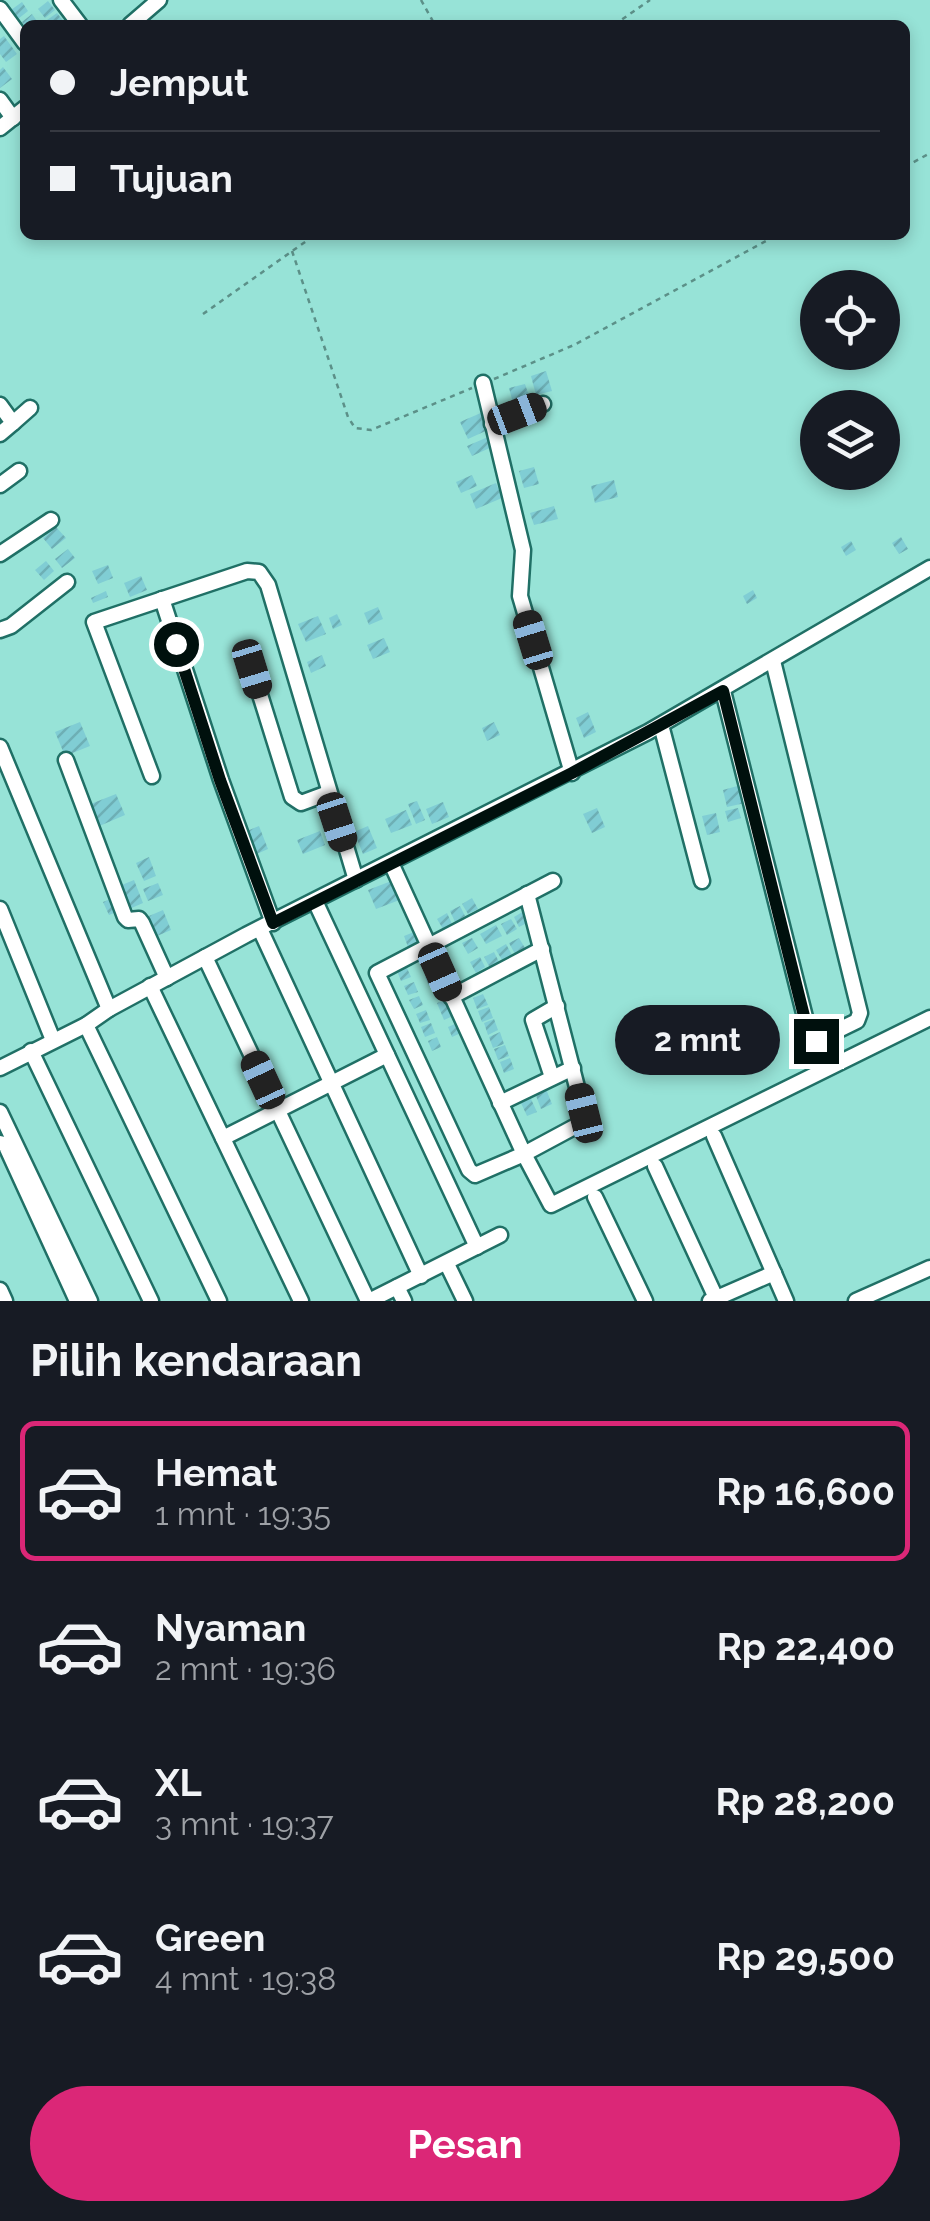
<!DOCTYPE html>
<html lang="id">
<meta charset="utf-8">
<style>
body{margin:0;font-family:Raleway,sans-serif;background:#20242c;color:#f1f3f6;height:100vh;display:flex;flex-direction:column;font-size:38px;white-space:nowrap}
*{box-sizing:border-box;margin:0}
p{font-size:32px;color:#9ea1a6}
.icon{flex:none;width:55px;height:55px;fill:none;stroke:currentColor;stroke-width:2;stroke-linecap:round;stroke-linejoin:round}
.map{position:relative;height:1301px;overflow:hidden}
.panel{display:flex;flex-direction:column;background:#171b24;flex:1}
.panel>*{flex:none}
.top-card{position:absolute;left:20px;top:20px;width:890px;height:220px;border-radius:15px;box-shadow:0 5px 15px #0003;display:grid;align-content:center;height:220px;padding:0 30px;background:#171b24}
.fabs{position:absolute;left:800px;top:270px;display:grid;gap:20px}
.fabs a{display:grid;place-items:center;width:100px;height:100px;border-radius:50%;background:#171b24;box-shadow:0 5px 15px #0003;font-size:50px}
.end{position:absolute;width:45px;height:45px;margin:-22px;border:12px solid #00100d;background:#fff;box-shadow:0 0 0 5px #fff}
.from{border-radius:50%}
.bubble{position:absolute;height:70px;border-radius:35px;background:#171b24;box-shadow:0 5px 15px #0003;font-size:32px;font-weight:700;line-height:70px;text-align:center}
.car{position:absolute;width:30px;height:60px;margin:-30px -15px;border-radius:12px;box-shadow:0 0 8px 2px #0007;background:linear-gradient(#222 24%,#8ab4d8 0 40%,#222 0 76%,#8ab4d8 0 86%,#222 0)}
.top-card b{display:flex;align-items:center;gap:35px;height:95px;font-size:38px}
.top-card b+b{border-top:2px solid #363941}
.top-card i{width:25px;height:25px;background:#f1f3f6}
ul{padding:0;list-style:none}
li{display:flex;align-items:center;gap:30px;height:140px;margin:0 20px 15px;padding:0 10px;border:5px solid transparent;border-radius:15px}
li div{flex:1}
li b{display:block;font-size:38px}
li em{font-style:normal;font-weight:700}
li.active{border-color:#db2777}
li>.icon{width:90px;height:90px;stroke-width:1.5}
h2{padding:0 30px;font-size:45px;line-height:120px}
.cta{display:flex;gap:20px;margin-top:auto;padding:20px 30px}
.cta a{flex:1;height:115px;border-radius:60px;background:#db2777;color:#fff;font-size:40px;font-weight:700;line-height:115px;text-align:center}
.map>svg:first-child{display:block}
.building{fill:url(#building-hatch)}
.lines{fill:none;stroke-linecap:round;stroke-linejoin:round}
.street-casing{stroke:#207066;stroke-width:19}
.path{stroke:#5c9088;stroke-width:2.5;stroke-dasharray:5 5;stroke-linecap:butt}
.street{stroke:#fff;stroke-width:14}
.route{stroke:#00100d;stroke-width:12}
</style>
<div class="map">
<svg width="930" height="1301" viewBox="0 0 930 1301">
<defs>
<pattern id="building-hatch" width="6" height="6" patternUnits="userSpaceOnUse" patternTransform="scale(2.5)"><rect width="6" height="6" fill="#80cdd4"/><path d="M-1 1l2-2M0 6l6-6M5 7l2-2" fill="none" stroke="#6dafb5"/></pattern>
</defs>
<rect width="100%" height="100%" fill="#97e3d7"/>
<!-- building -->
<g class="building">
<path d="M48 1 55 10 45 18 38 9Z"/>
<path d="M22 2 28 11 18 19 11 10Z"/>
<path d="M57 13 64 22 50 25 47 20Z"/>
<path d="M32 14 39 24 24 25 22 22Z"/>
<path d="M4 36 17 54 6 62 0 54V39Z"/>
<path d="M3 67 12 79 0 88V70Z"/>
<path d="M546 371 552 391 536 395 531 376Z"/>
<path d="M525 384 530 399 513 403 509 388Z"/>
<path d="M483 412 490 429 468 439 460 422Z"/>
<path d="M488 437 492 447 472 456 467 446Z"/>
<path d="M534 467 539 484 524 488 519 471Z"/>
<path d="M472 475 477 486 461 493 456 482Z"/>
<path d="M614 480 618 497 595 503 591 486Z"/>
<path d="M496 483 502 498 476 509 470 494Z"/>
<path d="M554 506 558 519 534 525 530 513Z"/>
<path d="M56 527 66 538 52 549 43 538Z"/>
<path d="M901 537 908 549 899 554 892 543Z"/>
<path d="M851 541 856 550 846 556 841 547Z"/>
<path d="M68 549 75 558 62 568 55 559Z"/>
<path d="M46 561 54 571 44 580 35 570Z"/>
<path d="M108 565 113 578 98 584 92 571Z"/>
<path d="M141 576 147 590 130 597 124 583Z"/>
<path d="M753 590 757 598 747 604 743 596Z"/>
<path d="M106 591 108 597 93 603 91 598Z"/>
<path d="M378 607 383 619 369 625 364 613Z"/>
<path d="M337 614 342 625 333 629 329 618Z"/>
<path d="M318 616 326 634 306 642 298 624Z"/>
<path d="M384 638 390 652 373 659 367 645Z"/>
<path d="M322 655 326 666 311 673 307 662Z"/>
<path d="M588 712 596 732 584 738 576 718Z"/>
<path d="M80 722 90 746 65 756 55 732Z"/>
<path d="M494 722 500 735 487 741 482 728Z"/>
<path d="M741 785 745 803 727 807 723 790Z"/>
<path d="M116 794 125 815 97 827 88 805Z"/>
<path d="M417 801 425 820 416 824 408 804Z"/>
<path d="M326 802 333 818 323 822 317 806Z"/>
<path d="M443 802 449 817 432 824 426 809Z"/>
<path d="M597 808 605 827 592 833 583 814Z"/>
<path d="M738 808 741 818 728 822 725 811Z"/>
<path d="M406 810 412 825 391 833 385 819Z"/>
<path d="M716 813 720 832 707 835 702 816Z"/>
<path d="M259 826 268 849 252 856 242 833Z"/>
<path d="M368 826 377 848 363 854 354 832Z"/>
<path d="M320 831 325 845 303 854 297 840Z"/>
<path d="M149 857 156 876 144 881 136 863Z"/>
<path d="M134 880 143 903 127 910 117 887Z"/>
<path d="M394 880 402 899 376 909 368 890Z"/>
<path d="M158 883 163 895 148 901 143 889Z"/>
<path d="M113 898 119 911 109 915 103 902Z"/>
<path d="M472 898 478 909 468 914 462 904Z"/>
<path d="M460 906 465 916 455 922 450 911Z"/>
<path d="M163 910 171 930 157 936 149 916Z"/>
<path d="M524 911 529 922 519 927 514 917Z"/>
<path d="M447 913 452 924 443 929 437 919Z"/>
<path d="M511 919 517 929 507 935 501 924Z"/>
<path d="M496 925 502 936 486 944 480 934Z"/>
<path d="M419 930 423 941 408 947 404 936Z"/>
<path d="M472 938 478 948 468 954 462 943Z"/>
<path d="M519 938 525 948 515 954 509 943Z"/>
<path d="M506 944 512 955 502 960 496 950Z"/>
<path d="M494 952 499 962 490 968 484 957Z"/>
<path d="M480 957 485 967 476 973 470 962Z"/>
<path d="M407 968 411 977 401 981 397 971Z"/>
<path d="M435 973 439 982 429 986 425 977Z"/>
<path d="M414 982 418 992 408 995 404 986Z"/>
<path d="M483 994 488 1005 477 1009 473 998Z"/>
<path d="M419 996 423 1005 414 1009 409 1000Z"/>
<path d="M446 1000 453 1016 444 1020 437 1003Z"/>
<path d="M489 1007 493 1018 482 1022 478 1011Z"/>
<path d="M426 1010 430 1020 420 1023 416 1014Z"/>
<path d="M494 1019 498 1030 488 1035 484 1023Z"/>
<path d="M431 1023 435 1033 425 1037 421 1027Z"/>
<path d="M457 1023 461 1033 452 1037 448 1027Z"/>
<path d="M500 1032 504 1044 493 1048 489 1037Z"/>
<path d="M437 1037 441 1047 432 1051 428 1041Z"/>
<path d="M505 1045 509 1056 498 1060 494 1049Z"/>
<path d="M510 1058 514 1069 504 1073 500 1062Z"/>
<path d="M546 1089 552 1104 541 1109 535 1093Z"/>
<path d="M531 1099 537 1112 527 1116 521 1103Z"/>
</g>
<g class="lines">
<!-- street casing -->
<g class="street-casing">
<g id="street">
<path d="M61 0 80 25"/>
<path d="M0 9 25 43"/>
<path d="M130 25 159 0"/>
<path d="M0 100 13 118"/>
<path d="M0 128 25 108"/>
<path d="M483 383 523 550 520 596 572 773"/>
<path d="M0 405 13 423 0 434"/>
<path d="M13 423 30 408"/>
<path d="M492 424 543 404"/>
<path d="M0 485 19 471"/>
<path d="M0 554 51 520"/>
<path d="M162 599 221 780 273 923"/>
<path d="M0 630 11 626 67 582"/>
<path d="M252 669 292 797 301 803 328 793"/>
<path d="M723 691 810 1037 816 1041 857 1021 860 1013 773 661"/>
<path d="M661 725 702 881"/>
<path d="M0 747 109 1009"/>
<path d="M66 760 125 917 128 920 139 919 142 923 167 978"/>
<path d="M152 776 94 622 247 571 259 572 268 585 356 880"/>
<path d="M391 863 524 1154 475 1175 469 1170 377 973 553 881"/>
<path d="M527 894 585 1118 578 1125 524 1154 551 1205 930 1018"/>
<path d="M315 901 477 1247"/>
<path d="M0 909 53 1040"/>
<path d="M260 929 421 1276"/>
<path d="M205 957 368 1301"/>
<path d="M150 986 301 1301"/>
<path d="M451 997 542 949"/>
<path d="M86 1025 219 1301"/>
<path d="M31 1051 151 1301"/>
<path d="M0 1068 86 1025 109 1009 246 935 648 732 930 568"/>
<path d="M552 1077 533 1020 557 1006"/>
<path d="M500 1103 573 1068"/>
<path d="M0 1112 90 1301"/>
<path d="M714 1136 786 1301"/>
<path d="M223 1138 387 1055"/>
<path d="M0 1143 5 1144 77 1301"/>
<path d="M655 1166 716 1298"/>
<path d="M595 1197 645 1301"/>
<path d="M447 1264 465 1301"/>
<path d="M397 1287 404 1301"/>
<path d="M0 1290 5 1301"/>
<path d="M369 1301 500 1235"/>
<path d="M710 1301 774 1273"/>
<path d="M856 1301 930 1268"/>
</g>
</g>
<!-- path -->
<g class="path">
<path d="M421 0 435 25"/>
<path d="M614 25 650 0"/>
<path d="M905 167 930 153"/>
<path d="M292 251 348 417 355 428 371 430 472 388"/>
<path d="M203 314 315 235"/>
<path d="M494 379 574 345 777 235"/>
</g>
<!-- street -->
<use href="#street" class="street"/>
</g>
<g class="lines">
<!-- route -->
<path class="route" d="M176 644 220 780 273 923 572 773 723 691 808 1032 816 1041"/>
</g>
</svg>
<div class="fabs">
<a><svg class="icon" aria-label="locate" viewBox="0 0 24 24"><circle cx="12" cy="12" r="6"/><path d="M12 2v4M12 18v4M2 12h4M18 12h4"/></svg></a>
<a><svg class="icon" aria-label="layers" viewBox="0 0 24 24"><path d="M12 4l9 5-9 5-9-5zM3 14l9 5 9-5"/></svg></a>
</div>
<i class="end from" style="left:176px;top:644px"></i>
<i class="end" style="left:816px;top:1041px"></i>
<div class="bubble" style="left:615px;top:1005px;width:165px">2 mnt</div>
<i class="car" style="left:517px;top:414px;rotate:69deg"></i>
<i class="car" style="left:533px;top:640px;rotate:343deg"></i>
<i class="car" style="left:252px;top:669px;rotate:163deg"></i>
<i class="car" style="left:337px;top:822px;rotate:162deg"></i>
<i class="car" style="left:440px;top:972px;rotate:156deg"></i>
<i class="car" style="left:263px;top:1080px;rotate:335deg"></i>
<i class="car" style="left:584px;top:1113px;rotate:346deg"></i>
<div class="top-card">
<b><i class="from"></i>Jemput</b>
<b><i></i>Tujuan</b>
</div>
</div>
<section class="panel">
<h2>Pilih kendaraan</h2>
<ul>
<li class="active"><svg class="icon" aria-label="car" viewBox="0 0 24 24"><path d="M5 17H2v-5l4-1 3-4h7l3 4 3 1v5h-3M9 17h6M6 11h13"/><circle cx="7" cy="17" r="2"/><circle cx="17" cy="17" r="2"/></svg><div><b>Hemat</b><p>1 mnt · 19:35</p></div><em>Rp 16,600</em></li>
<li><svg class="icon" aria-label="car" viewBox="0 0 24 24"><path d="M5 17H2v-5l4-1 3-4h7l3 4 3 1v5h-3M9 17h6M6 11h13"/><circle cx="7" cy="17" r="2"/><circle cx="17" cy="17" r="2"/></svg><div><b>Nyaman</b><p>2 mnt · 19:36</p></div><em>Rp 22,400</em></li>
<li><svg class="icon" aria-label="car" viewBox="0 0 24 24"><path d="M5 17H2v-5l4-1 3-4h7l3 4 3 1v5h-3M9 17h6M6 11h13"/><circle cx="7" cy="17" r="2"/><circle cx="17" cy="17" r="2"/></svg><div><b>XL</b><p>3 mnt · 19:37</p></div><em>Rp 28,200</em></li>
<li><svg class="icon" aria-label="car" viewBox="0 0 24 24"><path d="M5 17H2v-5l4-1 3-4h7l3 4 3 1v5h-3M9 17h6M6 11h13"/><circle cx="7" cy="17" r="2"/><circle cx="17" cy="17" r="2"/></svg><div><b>Green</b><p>4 mnt · 19:38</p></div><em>Rp 29,500</em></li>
</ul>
<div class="cta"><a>Pesan</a></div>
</section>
